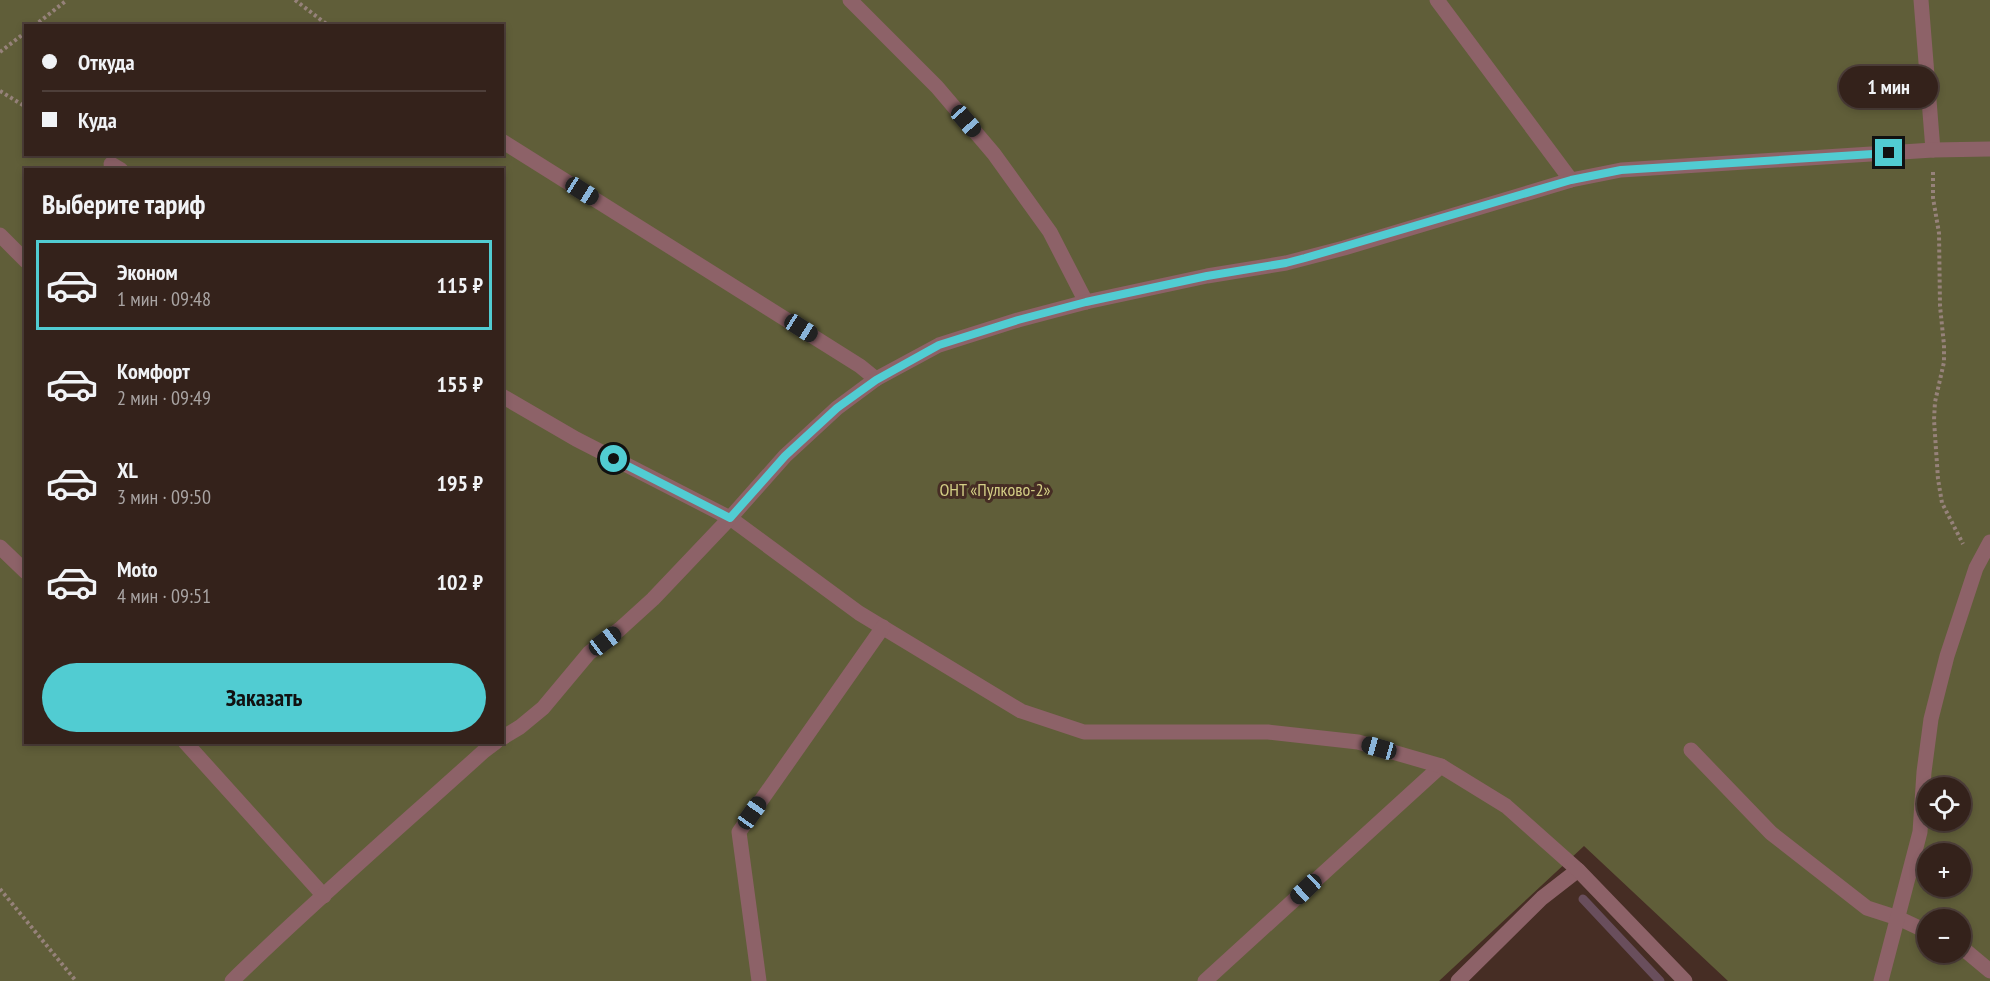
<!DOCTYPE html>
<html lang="ru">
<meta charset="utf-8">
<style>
body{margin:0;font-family:"PT Sans Narrow",sans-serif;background:#3f2f28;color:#f1f3f6;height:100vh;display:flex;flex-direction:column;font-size:22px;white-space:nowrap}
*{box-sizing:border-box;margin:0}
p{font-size:20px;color:#a9a4a3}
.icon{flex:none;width:33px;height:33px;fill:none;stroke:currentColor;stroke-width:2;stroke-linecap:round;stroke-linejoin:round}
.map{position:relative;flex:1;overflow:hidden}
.panel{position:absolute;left:24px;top:168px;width:480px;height:576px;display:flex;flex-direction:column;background:#34221b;border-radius:0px;box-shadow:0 3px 9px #0003,0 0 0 2px #4e3f3a}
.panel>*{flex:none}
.guide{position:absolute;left:24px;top:24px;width:480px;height:132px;border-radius:0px;box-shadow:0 3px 9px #0003,0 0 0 2px #4e3f3a;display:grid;align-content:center;height:132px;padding:0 18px;background:#34221b}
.controls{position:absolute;left:1917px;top:777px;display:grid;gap:12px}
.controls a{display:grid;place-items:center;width:54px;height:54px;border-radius:50%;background:#34221b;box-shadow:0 3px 9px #0003,0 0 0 2px #4e3f3a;font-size:30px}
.end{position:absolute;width:27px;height:27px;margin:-14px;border:8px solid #51ccd2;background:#111;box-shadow:0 0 0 3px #111}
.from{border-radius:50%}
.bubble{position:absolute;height:42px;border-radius:21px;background:#34221b;box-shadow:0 3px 9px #0003,0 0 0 2px #4e3f3a;font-size:20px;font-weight:700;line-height:42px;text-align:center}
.car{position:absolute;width:18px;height:36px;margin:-18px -9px;border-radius:8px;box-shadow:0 0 4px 2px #0007;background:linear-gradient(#222 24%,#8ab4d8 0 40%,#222 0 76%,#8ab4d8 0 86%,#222 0)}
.guide b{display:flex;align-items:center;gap:21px;height:57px;font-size:22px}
.guide b+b{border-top:2px solid #4e3f3a}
.guide i{width:15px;height:15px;background:#f1f3f6}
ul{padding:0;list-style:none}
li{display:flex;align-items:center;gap:18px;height:90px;margin:0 12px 9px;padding:0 6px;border:3px solid transparent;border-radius:0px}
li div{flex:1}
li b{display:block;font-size:22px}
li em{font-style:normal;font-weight:700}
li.active{border-color:#51ccd2}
li>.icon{width:54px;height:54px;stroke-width:1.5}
h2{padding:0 18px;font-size:27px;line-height:72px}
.action{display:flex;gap:12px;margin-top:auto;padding:12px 18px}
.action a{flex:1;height:69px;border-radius:36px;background:#51ccd2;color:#111;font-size:24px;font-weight:700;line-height:69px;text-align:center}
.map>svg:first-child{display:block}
.green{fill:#605e39;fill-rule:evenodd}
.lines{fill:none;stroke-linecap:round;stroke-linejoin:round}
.stream{stroke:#694e5c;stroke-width:9}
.path{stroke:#96827a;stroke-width:4;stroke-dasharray:3 3;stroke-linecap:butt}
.lane{stroke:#8d6268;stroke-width:15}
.street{stroke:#8d6268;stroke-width:15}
.route{stroke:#51ccd2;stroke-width:8}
.labels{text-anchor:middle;stroke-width:6;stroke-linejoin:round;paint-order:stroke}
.park-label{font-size:18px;fill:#d3ce85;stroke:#462d24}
</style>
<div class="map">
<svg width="1990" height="981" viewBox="0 0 1990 981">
<rect width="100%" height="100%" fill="#462d24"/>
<!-- green -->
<path class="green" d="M0 0H1990V981H1728L1584 846 1439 981H0ZM26 26H502V154H26ZM26 170H502V742H26ZM1928 788H1960V820H1928ZM1928 854H1960V886H1928ZM1928 920H1960V952H1928Z"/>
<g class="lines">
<!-- stream -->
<path class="stream" d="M1583 899 1660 981"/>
<!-- path -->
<g class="path">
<path d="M295 0 329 26"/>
<path d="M34 26 67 0"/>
<path d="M0 52 26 32"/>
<path d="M0 91 26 107"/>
<path d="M1933 172V198L1939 233 1940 306 1944 345V362L1935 402 1934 420 1938 479 1942 503 1963 544"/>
<path d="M0 889 76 981"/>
</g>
<!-- lane -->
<g class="lane">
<path d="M850 0 937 87 994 154 1050 232 1086 302"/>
<path d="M1437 0 1571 180"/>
<path d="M502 141 860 366 876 379"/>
<path d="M111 164 121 170"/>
<path d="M0 235 26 261"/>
<path d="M502 396 576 439 730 518"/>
<path d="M0 547 26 572"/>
<path d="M185 742 324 896"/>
<path d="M1691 750 1771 833 1867 908 1898 918 1928 932"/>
<path d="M1960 946 1990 971"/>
<path d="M1205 981 1441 766"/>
<path d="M1458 981 1542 898 1578 870"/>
</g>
<!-- street -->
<g class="street">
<path d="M1921 0 1933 150"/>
<path d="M730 518 859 613 1021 711 1084 732H1268L1358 742 1441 766 1506 806 1578 870 1685 981"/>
<path d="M502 738 520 727 543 708 589 653 620 629 653 599 730 518 785 456 837 408 876 379 939 345 1018 320 1086 302 1207 276 1286 263 1344 248 1571 180 1621 170 1933 150 1990 149"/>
<path d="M232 981C313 902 400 827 484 751L496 742"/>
<path d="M759 981 739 832 883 627"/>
<path d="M1881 981 1920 832 1924 772 1931 719 1947 656 1976 568 1990 542"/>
</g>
</g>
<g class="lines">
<!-- route -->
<path class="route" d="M614 459 730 518 785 456 837 408 876 380 939 345 1018 320 1086 302 1207 276 1286 263 1305 258 1571 180 1621 170 1889 153"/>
</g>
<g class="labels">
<!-- park labels -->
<g class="park-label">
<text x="995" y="496">ОНТ «Пулково-2»</text>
</g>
</g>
</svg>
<div class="controls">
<a><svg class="icon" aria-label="locate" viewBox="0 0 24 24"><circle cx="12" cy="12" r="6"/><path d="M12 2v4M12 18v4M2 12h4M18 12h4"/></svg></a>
<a>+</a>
<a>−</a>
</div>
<i class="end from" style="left:614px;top:459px"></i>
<i class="end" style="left:1889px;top:153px"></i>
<div class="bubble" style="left:1839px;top:66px;width:99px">1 мин</div>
<i class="car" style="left:966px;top:121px;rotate:139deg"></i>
<i class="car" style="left:582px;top:191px;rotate:122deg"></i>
<i class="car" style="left:801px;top:328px;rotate:122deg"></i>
<i class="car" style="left:605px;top:641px;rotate:53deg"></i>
<i class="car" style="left:1379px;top:748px;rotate:286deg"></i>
<i class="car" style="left:752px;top:813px;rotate:35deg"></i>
<i class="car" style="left:1306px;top:889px;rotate:227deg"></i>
<div class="guide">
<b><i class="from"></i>Откуда</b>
<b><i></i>Куда</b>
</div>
<section class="panel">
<h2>Выберите тариф</h2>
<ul>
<li class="active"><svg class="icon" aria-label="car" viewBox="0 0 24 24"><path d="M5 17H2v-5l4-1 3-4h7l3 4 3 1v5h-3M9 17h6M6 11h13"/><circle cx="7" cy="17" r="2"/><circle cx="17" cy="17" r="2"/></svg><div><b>Эконом</b><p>1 мин · 09:48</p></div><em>115 ₽</em></li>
<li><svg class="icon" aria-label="car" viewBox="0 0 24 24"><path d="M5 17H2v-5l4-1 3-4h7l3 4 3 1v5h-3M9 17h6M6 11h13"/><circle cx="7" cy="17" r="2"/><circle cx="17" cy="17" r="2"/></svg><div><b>Комфорт</b><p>2 мин · 09:49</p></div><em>155 ₽</em></li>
<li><svg class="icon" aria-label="car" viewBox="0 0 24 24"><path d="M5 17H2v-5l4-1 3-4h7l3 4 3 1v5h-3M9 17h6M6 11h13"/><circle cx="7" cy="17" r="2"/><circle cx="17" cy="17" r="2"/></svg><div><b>XL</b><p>3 мин · 09:50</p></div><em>195 ₽</em></li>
<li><svg class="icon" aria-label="car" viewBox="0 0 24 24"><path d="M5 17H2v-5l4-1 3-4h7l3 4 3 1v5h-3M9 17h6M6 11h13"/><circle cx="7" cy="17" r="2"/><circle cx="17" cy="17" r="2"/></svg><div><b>Moto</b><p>4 мин · 09:51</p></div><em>102 ₽</em></li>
</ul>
<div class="action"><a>Заказать</a></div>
</section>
</div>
